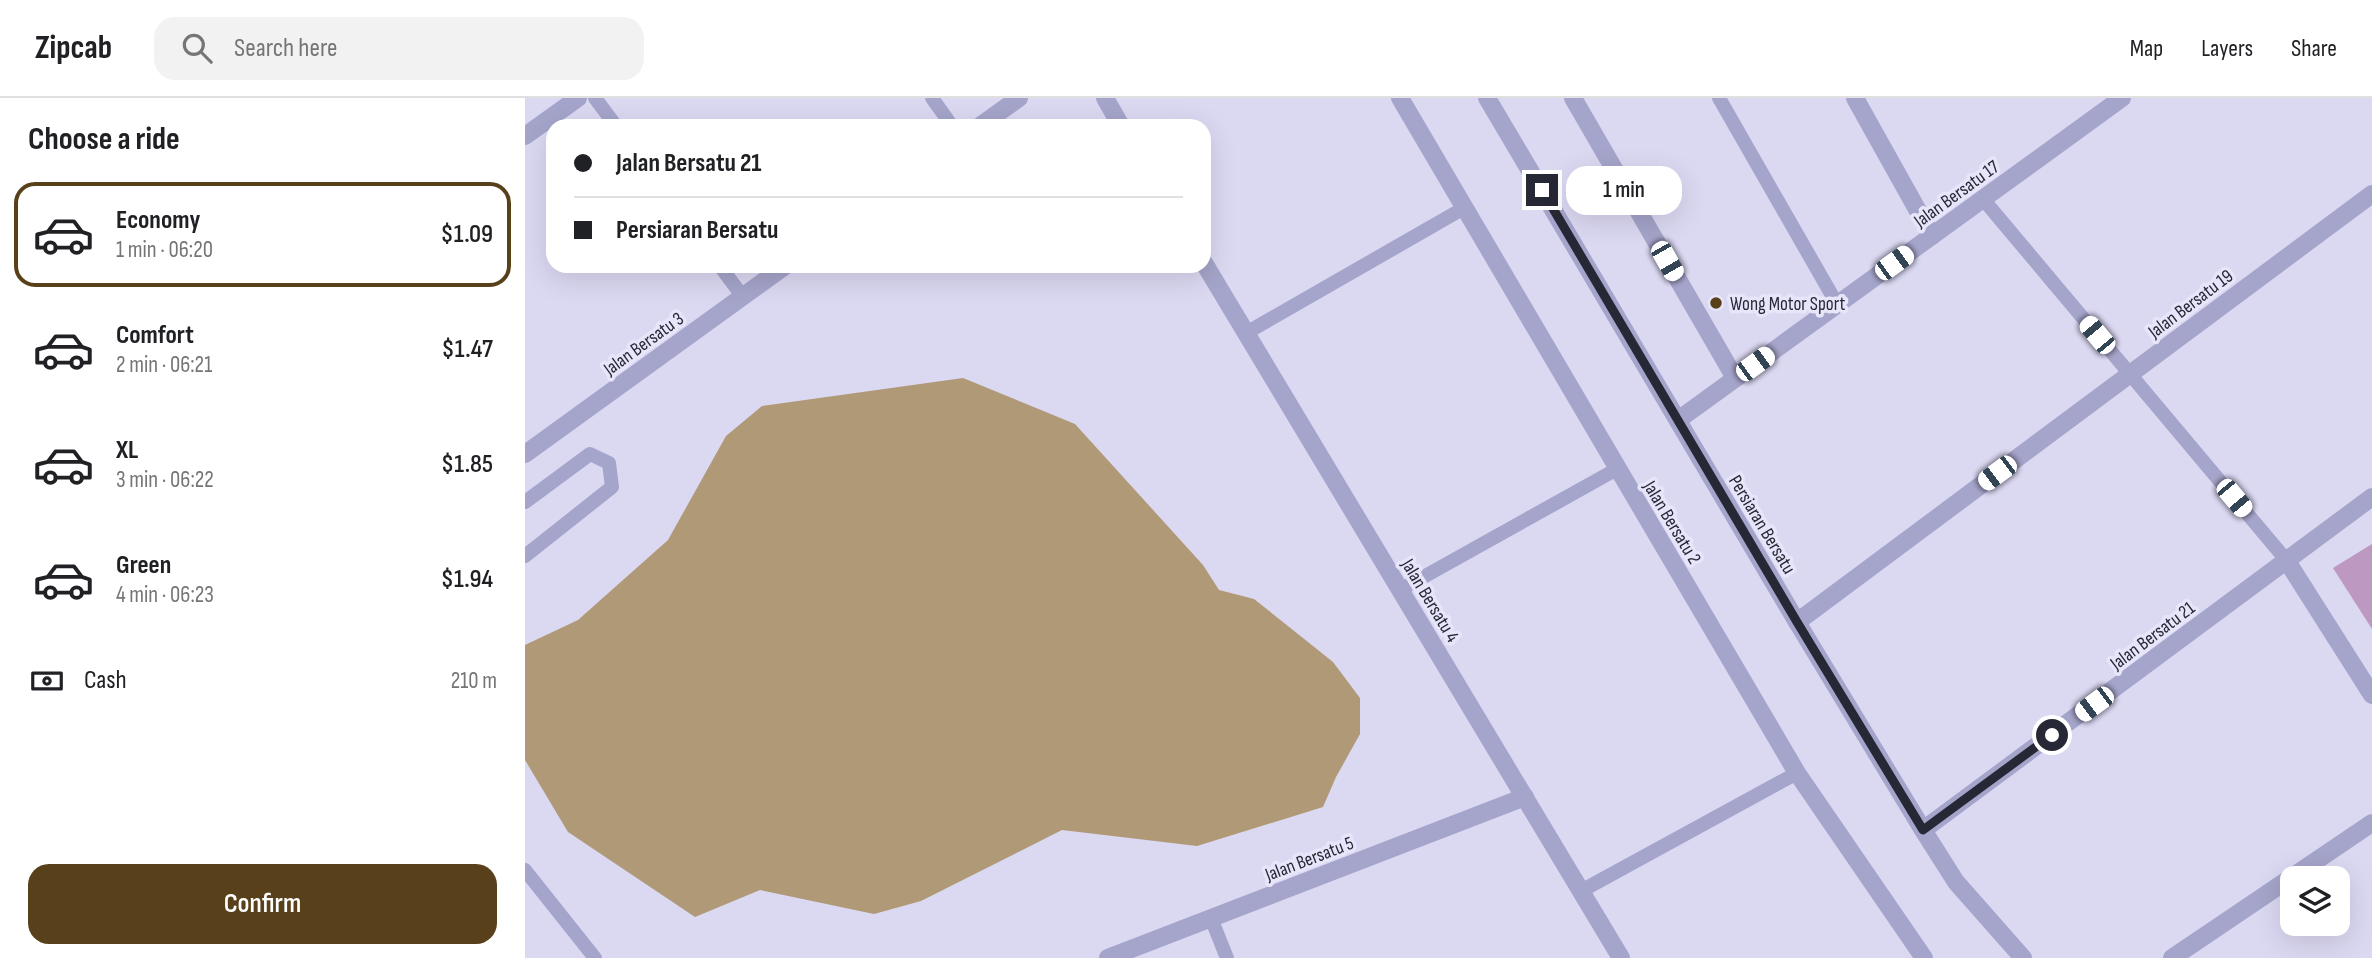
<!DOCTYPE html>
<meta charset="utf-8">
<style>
body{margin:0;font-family:"Sofia Sans Condensed",sans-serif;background:#f2f2f2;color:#202124;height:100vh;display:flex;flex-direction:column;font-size:26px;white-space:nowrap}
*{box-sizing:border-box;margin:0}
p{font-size:23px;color:#757577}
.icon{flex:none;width:38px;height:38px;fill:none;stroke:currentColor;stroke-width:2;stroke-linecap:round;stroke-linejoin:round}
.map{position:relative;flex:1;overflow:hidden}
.side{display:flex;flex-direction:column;background:#fff;width:525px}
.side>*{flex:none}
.banner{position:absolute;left:21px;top:21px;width:665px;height:154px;border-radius:21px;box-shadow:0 7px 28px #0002;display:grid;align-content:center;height:154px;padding:0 28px;background:#fff}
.tools{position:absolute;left:1755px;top:768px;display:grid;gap:14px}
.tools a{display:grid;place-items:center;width:70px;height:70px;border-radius:14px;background:#fff;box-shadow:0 7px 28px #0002;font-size:35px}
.end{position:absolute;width:32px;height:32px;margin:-16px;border:9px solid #262835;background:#fff;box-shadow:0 0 0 4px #fff}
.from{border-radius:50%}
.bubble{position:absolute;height:49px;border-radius:21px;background:#fff;box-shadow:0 7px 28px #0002;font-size:23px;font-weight:600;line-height:49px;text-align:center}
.car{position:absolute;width:21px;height:42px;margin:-21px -10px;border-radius:9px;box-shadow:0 0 5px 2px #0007;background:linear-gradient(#fff 24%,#345 0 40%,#fff 0 76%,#345 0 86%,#fff 0)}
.banner b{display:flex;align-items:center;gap:24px;height:66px;font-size:26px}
.banner b+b{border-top:2px solid #e0e0e0}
.banner i{width:18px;height:18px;background:#202124}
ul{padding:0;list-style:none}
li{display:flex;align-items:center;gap:21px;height:105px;margin:0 14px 10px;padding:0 14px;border:4px solid transparent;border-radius:21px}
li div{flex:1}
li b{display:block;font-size:26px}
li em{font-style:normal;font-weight:600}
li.current{border-color:#58411a}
li>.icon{width:63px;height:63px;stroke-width:1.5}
h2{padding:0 28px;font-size:32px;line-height:84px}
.pay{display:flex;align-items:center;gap:18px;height:77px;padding:0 28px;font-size:26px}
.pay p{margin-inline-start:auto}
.action{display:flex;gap:14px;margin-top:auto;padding:14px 28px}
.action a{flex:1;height:80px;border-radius:21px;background:#58411a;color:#fff;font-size:28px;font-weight:600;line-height:80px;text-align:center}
header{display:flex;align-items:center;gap:42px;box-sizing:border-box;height:98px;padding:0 35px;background:#fff;border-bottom:2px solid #e0e0e0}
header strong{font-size:33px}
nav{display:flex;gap:38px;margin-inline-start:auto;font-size:24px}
.search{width:490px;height:63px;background:#f2f2f2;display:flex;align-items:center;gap:18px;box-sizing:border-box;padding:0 24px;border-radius:21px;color:#757577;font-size:26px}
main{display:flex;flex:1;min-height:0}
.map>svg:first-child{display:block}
.green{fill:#bd98c1}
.water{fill:#b09976}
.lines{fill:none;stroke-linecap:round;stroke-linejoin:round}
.service{stroke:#a5a4ca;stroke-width:14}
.minor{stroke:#a5a4ca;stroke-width:18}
.route{stroke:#262835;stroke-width:9}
.poi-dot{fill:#58411a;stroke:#e7e5fa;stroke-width:2.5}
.labels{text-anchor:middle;stroke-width:7;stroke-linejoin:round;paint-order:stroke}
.street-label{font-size:19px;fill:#262835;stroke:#e7e5fa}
.poi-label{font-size:19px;fill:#262835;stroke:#e7e5fa;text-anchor:start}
</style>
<header>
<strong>Zipcab</strong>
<div class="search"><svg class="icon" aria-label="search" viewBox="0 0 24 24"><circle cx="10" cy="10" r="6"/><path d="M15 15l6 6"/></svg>Search here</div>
<nav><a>Map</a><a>Layers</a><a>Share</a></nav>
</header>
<main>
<section class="side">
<h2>Choose a ride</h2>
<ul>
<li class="current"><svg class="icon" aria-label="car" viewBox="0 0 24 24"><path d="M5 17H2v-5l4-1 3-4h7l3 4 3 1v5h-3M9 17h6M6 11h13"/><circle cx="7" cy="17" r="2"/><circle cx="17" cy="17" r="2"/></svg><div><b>Economy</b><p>1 min · 06:20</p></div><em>$1.09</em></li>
<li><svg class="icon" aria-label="car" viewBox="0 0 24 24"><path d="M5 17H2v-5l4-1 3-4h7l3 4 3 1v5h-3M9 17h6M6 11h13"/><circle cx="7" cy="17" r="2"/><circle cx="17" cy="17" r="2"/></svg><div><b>Comfort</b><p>2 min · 06:21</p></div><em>$1.47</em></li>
<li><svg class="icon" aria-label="car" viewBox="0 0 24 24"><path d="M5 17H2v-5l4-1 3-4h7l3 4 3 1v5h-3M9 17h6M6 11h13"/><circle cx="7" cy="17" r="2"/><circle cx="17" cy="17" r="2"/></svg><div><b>XL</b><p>3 min · 06:22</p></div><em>$1.85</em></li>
<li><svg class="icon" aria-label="car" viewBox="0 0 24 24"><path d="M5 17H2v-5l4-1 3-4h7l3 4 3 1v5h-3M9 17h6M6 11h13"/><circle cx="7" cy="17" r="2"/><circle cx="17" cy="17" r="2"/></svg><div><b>Green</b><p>4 min · 06:23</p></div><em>$1.94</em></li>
</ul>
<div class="pay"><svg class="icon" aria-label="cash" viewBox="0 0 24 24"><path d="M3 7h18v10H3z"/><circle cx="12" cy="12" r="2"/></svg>Cash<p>210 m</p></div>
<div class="action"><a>Confirm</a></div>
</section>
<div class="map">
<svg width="1847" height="860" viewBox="0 0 1847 860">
<rect width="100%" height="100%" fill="#dbd8f2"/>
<!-- green -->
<path class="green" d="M1847 446V531L1808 470Z"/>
<!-- water -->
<path class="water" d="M438 280 550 326 678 467 694 492 729 501 808 564 835 600V636L811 679 798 709 672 748 537 732 396 803 349 816 235 792 170 819 43 734 0 662V547L53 522 143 442 201 338 237 308Z"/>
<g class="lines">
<!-- service -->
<g class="service">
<path d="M70 0 91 28"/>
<path d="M407 0 427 28"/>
<path d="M1194 0 1312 206"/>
<path d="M1458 101 1762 463"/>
<path d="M195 168 218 199"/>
<path d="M721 235 939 110"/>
<path d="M0 404 65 356 84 365 87 389 0 458"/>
<path d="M875 492 1092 371"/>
<path d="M0 772 70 860"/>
<path d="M1056 793 1272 675"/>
<path d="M686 820 702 860"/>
</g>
<!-- minor -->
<g class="minor">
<path d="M580 0 596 28"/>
<path d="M875 0 1272 675 1399 860"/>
<path d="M962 0 1272 524 1398 732 1431 784 1498 860"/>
<path d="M1048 0 1210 280"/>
<path d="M1330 0 1407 138"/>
<path d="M455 28 494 0"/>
<path d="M0 38 53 0"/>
<path d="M679 165 1096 860"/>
<path d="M1153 322 1597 0"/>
<path d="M0 356 260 168"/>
<path d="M1762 463 1847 597"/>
<path d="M1272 524 1847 96"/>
<path d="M1398 732 1847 399"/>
<path d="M583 860 1000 699"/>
<path d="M1647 860 1847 725"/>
</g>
</g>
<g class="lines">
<!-- route -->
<path class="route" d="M1017 92 1272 524 1398 732 1527 637"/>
</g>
<!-- markers -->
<circle class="poi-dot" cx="1191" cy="205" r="7"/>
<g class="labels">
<!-- street labels -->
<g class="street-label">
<text transform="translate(1431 95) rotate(-36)" y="7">Jalan Bersatu 17</text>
<text transform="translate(1665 205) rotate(-37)" y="7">Jalan Bersatu 19</text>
<text transform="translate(118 245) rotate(-36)" y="7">Jalan Bersatu 3</text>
<text transform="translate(1148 424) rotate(59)" y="7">Jalan Bersatu 2</text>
<text transform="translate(1238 426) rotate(59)" y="7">Persiaran Bersatu</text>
<text transform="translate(906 502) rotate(59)" y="7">Jalan Bersatu 4</text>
<text transform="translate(1627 537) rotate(-37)" y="7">Jalan Bersatu 21</text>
<text transform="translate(784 760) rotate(-21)" y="7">Jalan Bersatu 5</text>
</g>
<!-- poi labels -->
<g class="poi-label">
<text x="1205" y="212">Wong Motor Sport</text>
</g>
</g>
</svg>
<div class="tools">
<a><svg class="icon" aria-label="layers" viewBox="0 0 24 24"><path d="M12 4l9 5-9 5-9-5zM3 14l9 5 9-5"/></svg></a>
</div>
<i class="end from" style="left:1527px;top:637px"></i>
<i class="end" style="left:1017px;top:92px"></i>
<div class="bubble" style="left:1041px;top:68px;width:116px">1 min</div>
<i class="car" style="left:1142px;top:163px;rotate:150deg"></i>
<i class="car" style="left:1369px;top:165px;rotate:54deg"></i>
<i class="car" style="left:1572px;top:237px;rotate:320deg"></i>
<i class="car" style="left:1230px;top:266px;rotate:54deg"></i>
<i class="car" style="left:1472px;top:375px;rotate:233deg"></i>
<i class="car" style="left:1709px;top:400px;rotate:140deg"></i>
<i class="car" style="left:1569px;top:606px;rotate:233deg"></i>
<div class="banner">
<b><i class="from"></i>Jalan Bersatu 21</b>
<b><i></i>Persiaran Bersatu</b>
</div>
</div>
</main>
